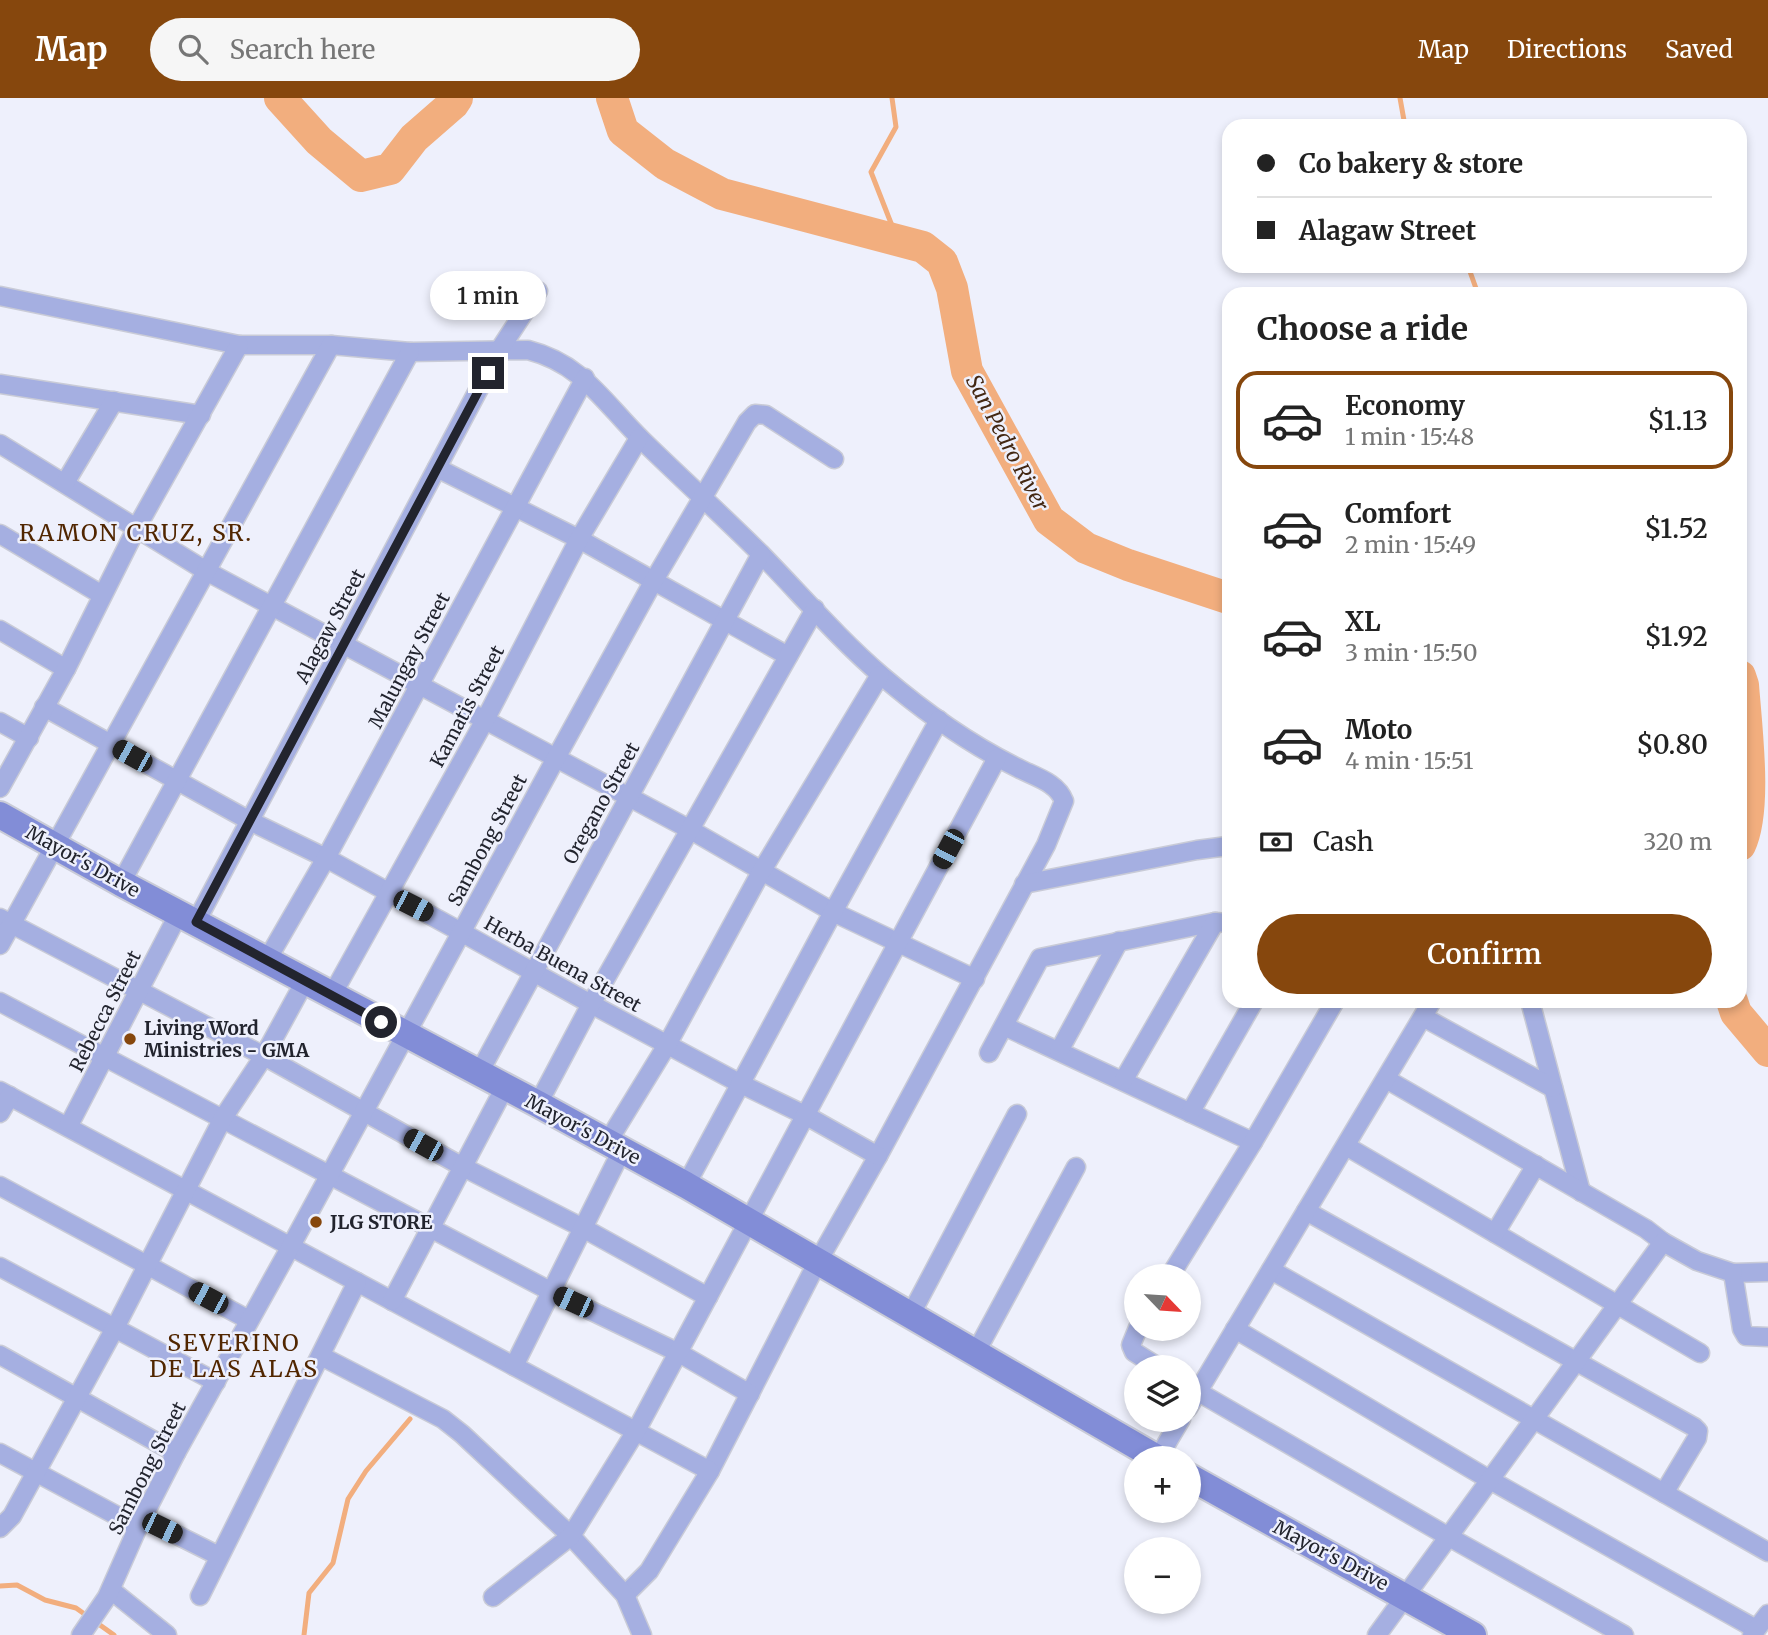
<!DOCTYPE html>
<meta charset="utf-8">
<style>
body{margin:0;font-family:Merriweather,serif;background:#f6f6f6;color:#222;height:100vh;display:flex;flex-direction:column;font-size:26px;white-space:nowrap}
*{box-sizing:border-box;margin:0}
p{font-size:23px;color:#767676}
.icon{flex:none;width:38px;height:38px;fill:none;stroke:currentColor;stroke-width:2;stroke-linecap:round;stroke-linejoin:round}
.map{position:relative;flex:1;overflow:hidden}
.sheet{position:absolute;left:1222px;top:189px;width:525px;height:721px;display:flex;flex-direction:column;background:#fff;border-radius:21px;box-shadow:0 4px 10px #0003}
.sheet>*{flex:none}
.banner{position:absolute;left:1222px;top:21px;width:525px;height:154px;border-radius:21px;box-shadow:0 4px 10px #0003;display:grid;align-content:center;height:154px;padding:0 35px;background:#fff}
.needle{width:46px;rotate:115deg}
.fabs{position:absolute;left:1124px;top:1166px;display:grid;gap:14px}
.fabs a{display:grid;place-items:center;width:77px;height:77px;border-radius:50%;background:#fff;box-shadow:0 4px 10px #0003;font-size:35px}
.end{position:absolute;width:32px;height:32px;margin:-16px;border:9px solid #22242e;background:#fff;box-shadow:0 0 0 4px #fff}
.from{border-radius:50%}
.bubble{position:absolute;height:49px;border-radius:24px;background:#fff;box-shadow:0 4px 10px #0003;font-size:23px;font-weight:600;line-height:49px;text-align:center}
.car{position:absolute;width:21px;height:42px;margin:-21px -10px;border-radius:9px;box-shadow:0 0 5px 2px #0007;background:linear-gradient(#222 24%,#8ab4d8 0 40%,#222 0 76%,#8ab4d8 0 86%,#222 0)}
.banner b{display:flex;align-items:center;gap:24px;height:66px;font-size:26px}
.banner b+b{border-top:2px solid #e0e0e0}
.banner i{width:18px;height:18px;background:#222}
ul{padding:0;list-style:none}
li{display:flex;align-items:center;gap:21px;height:98px;margin:0 14px 10px;padding:0 21px;border:4px solid transparent;border-radius:21px}
li div{flex:1}
li b{display:block;font-size:26px}
li em{font-style:normal;font-weight:600}
li.on{border-color:#86470d}
li>.icon{width:63px;height:63px;stroke-width:1.5}
h2{padding:0 35px;font-size:32px;line-height:84px}
.pay{display:flex;align-items:center;gap:18px;height:77px;padding:0 35px;font-size:26px}
.pay p{margin-inline-start:auto}
.cta{display:flex;gap:14px;margin-top:auto;padding:14px 35px}
.cta a{flex:1;height:80px;border-radius:42px;background:#86470d;color:#fff;font-size:28px;font-weight:600;line-height:80px;text-align:center}
header{display:flex;align-items:center;gap:42px;box-sizing:border-box;height:98px;padding:0 35px;background:#86470d;color:#fff}
header strong{font-size:33px}
nav{display:flex;gap:38px;margin-inline-start:auto;font-size:24px}
.search{width:490px;height:63px;background:#f6f6f6;display:flex;align-items:center;gap:18px;box-sizing:border-box;padding:0 24px;border-radius:38px;color:#767676;font-size:26px}
.map>svg:first-child{display:block}
.lines{fill:none;stroke-linecap:round;stroke-linejoin:round}
.stream{stroke:#f2ae7e;stroke-width:5}
.river{stroke:#f2ae7e;stroke-width:32}
.street-casing{stroke:#c9cbd7;stroke-width:21}
.secondary-casing{stroke:#c9cbd7;stroke-width:30}
.street{stroke:#a5afe1;stroke-width:18}
.secondary{stroke:#828dd7;stroke-width:26}
.route{stroke:#22242e;stroke-width:9}
.poi-dot{fill:#86470d;stroke:#eef0fc;stroke-width:2.5}
.labels{text-anchor:middle;stroke-width:5;stroke-linejoin:round;paint-order:stroke}
.street-label{font-size:19px;fill:#22242e;stroke:#eef0fc}
.poi-label{font-size:19px;font-weight:bold;fill:#22242e;stroke:#eef0fc;text-anchor:start}
.water-label{font-size:21px;font-style:italic;fill:#432712;stroke:#eef0fc}
.quarter-label{font-size:23px;letter-spacing:2px;fill:#512600;stroke:#eef0fc}
</style>
<header>
<strong>Map</strong>
<div class="search"><svg class="icon" aria-label="search" viewBox="0 0 24 24"><circle cx="10" cy="10" r="6"/><path d="M15 15l6 6"/></svg>Search here</div>
<nav><a>Map</a><a>Directions</a><a>Saved</a></nav>
</header>
<div class="map">
<svg width="1768" height="1537" viewBox="0 0 1768 1537">
<rect width="100%" height="100%" fill="#eef0fc"/>
<g class="lines">
<!-- stream -->
<g class="stream">
<path d="M892 0 896 29 871 74 898 143"/>
<path d="M1400 0 1405 28"/>
<path d="M1468 168 1478 196"/>
<path d="M0 1488 17 1487 45 1502 76 1510 114 1537"/>
<path d="M304 1537 309 1495 333 1465 348 1401 366 1373 410 1321"/>
</g>
<!-- river -->
<g class="river">
<path d="M280 0 319 43 361 78 390 71 414 40 453 6 457 0"/>
<path d="M612 0 623 33 665 66 722 96 923 149 942 164 952 190 967 273 1049 422 1086 450 1128 467 1228 500"/>
<path d="M1740 578 1743 587C1746 628 1757 712 1740 747"/>
<path d="M1732 903 1736 915 1768 953"/>
</g>
<!-- street casing -->
<g class="street-casing">
<g id="street">
<path d="M0 198 239 247H331L410 254 528 252C583 266 604 305 642 342 682 381 723 418 762 457 801 497 839 541 882 578 923 613 969 646 1018 670 1035 679 1057 684 1064 703L1046 747 878 1058 817 1165 710 1373 649 1473 625 1497"/>
<path d="M0 286 201 317"/>
<path d="M0 346 206 473 689 731 833 814 975 881"/>
<path d="M437 370 579 441 788 558"/>
<path d="M65 385 114 303"/>
<path d="M0 436 102 497"/>
<path d="M0 532 66 571"/>
<path d="M44 609 250 723 326 760 461 834 591 906 741 986 805 1017 878 1058"/>
<path d="M0 624 29 640"/>
<path d="M0 690 66 571 137 429 239 247"/>
<path d="M121 785 410 254"/>
<path d="M1024 786 1197 752 1228 748"/>
<path d="M0 820 264 958 463 1069 583 1130 708 1199"/>
<path d="M196 824 500 251 538 193"/>
<path d="M0 847 331 247"/>
<path d="M267 862 326 760 585 280"/>
<path d="M332 897 485 622 579 441 639 340"/>
<path d="M1530 903 1581 1094"/>
<path d="M0 904 552 1194 679 1255 750 1296"/>
<path d="M1423 919 1553 990"/>
<path d="M1004 928 1253 1044"/>
<path d="M1059 953 1119 843"/>
<path d="M989 955 1040 860 1215 824 1228 825"/>
<path d="M479 975 761 456"/>
<path d="M1386 981 1646 1131 1663 1144"/>
<path d="M1123 983 1215 824"/>
<path d="M0 993 710 1373"/>
<path d="M538 1006 591 906 815 511"/>
<path d="M0 1015 10 998"/>
<path d="M1190 1015 1254 903"/>
<path d="M68 1029 179 815"/>
<path d="M607 1045 667 947 761 774 880 577"/>
<path d="M1346 1048 1700 1255"/>
<path d="M686 1087 833 814 939 622"/>
<path d="M0 1088 249 1222"/>
<path d="M1306 1113 1694 1329 1698 1333 1697 1340 1664 1395"/>
<path d="M1495 1135 1536 1067"/>
<path d="M0 1169 216 1284"/>
<path d="M1271 1172 1768 1454"/>
<path d="M1768 1174 1733 1175 1742 1231 1746 1238 1768 1239"/>
<path d="M1170 1178 1253 1044 1335 903"/>
<path d="M392 1203 505 989"/>
<path d="M910 1218 1017 1016"/>
<path d="M1138 1230 1131 1247 1134 1254 1158 1269"/>
<path d="M1235 1231 1490 1382 1756 1531"/>
<path d="M975 1256 1076 1069"/>
<path d="M0 1257 176 1355"/>
<path d="M321 1258 443 1321 462 1336 571 1438 625 1497 642 1537"/>
<path d="M514 1268 622 1052"/>
<path d="M1188 1288 1449 1439 1624 1537"/>
<path d="M1188 1310 1432 903"/>
<path d="M0 1355 138 1429"/>
<path d="M1158 1360 1181 1321"/>
<path d="M143 1420 219 1458"/>
<path d="M0 1430 12 1418 115 1230 223 1020 264 958 305 883"/>
<path d="M111 1492 167 1537"/>
<path d="M200 1498 357 1184"/>
<path d="M493 1499 571 1438 636 1333 997 660"/>
<path d="M81 1537 107 1499 138 1429 176 1355 291 1148 556 660 653 484 747 324 755 316 766 317 834 361"/>
<path d="M1377 1537 1663 1144 1697 1163 1733 1175"/>
<path d="M1752 1537 1768 1516"/>
</g>
</g>
<!-- secondary casing -->
<g class="secondary-casing">
<g id="secondary">
<path d="M0 717 121 785 538 1006 686 1087 1157 1360"/>
<path d="M1188 1378 1473 1537"/>
</g>
</g>
<!-- street -->
<use href="#street" class="street"/>
<!-- secondary -->
<use href="#secondary" class="secondary"/>
</g>
<g class="lines">
<!-- route -->
<path class="route" d="M381 924 196 824 488 275"/>
</g>
<!-- markers -->
<g class="poi-dot">
<circle cx="130" cy="941" r="7"/>
<circle cx="316" cy="1124" r="7"/>
</g>
<g class="labels">
<!-- street labels -->
<g class="street-label">
<text transform="translate(330 528) rotate(-62)" y="7">Alagaw Street</text>
<text transform="translate(409 562) rotate(-62)" y="7">Malungay Street</text>
<text transform="translate(467 608) rotate(-62)" y="7">Kamatis Street</text>
<text transform="translate(601 705) rotate(-61)" y="7">Oregano Street</text>
<text transform="translate(487 742) rotate(-62)" y="7">Sambong Street</text>
<text transform="translate(83 763) rotate(29)" y="7">Mayor's Drive</text>
<text transform="translate(563 866) rotate(29)" y="7">Herba Buena Street</text>
<text transform="translate(105 913) rotate(-63)" y="7">Rebecca Street</text>
<text transform="translate(583 1031) rotate(28)" y="7">Mayor's Drive</text>
<text transform="translate(147 1370) rotate(-63)" y="7">Sambong Street</text>
<text transform="translate(1331 1457) rotate(28)" y="7">Mayor's Drive</text>
</g>
<!-- poi labels -->
<g class="poi-label">
<text x="144" y="937">Living Word<tspan x="144" dy="22">Ministries - GMA</tspan></text>
<text x="330" y="1131">JLG STORE</text>
</g>
<!-- water labels -->
<g class="water-label">
<text transform="translate(1007 345) rotate(62)" y="7">San Pedro River</text>
</g>
<!-- quarter labels -->
<g class="quarter-label">
<text x="136" y="443">RAMON CRUZ, SR.</text>
<text x="234" y="1253">SEVERINO<tspan x="234" dy="26">DE LAS ALAS</tspan></text>
</g>
</g>
</svg>
<div class="fabs">
<a><svg class="needle" viewBox="-14 -14 28 28"><path d="M0-13l5 13h-10z" fill="#e53935"/><path d="M0 13l5-13h-10z" fill="#767676"/></svg></a>
<a><svg class="icon" aria-label="layers" viewBox="0 0 24 24"><path d="M12 4l9 5-9 5-9-5zM3 14l9 5 9-5"/></svg></a>
<a>+</a>
<a>−</a>
</div>
<i class="end from" style="left:381px;top:924px"></i>
<i class="end" style="left:488px;top:275px"></i>
<div class="bubble" style="left:430px;top:173px;width:116px">1 min</div>
<i class="car" style="left:132px;top:658px;rotate:299deg"></i>
<i class="car" style="left:948px;top:751px;rotate:208deg"></i>
<i class="car" style="left:413px;top:808px;rotate:117deg"></i>
<i class="car" style="left:423px;top:1047px;rotate:299deg"></i>
<i class="car" style="left:208px;top:1200px;rotate:298deg"></i>
<i class="car" style="left:573px;top:1204px;rotate:295deg"></i>
<i class="car" style="left:162px;top:1430px;rotate:116deg"></i>
<div class="banner">
<b><i class="from"></i>Co bakery &amp; store</b>
<b><i></i>Alagaw Street</b>
</div>
<section class="sheet">
<h2>Choose a ride</h2>
<ul>
<li class="on"><svg class="icon" aria-label="car" viewBox="0 0 24 24"><path d="M5 17H2v-5l4-1 3-4h7l3 4 3 1v5h-3M9 17h6M6 11h13"/><circle cx="7" cy="17" r="2"/><circle cx="17" cy="17" r="2"/></svg><div><b>Economy</b><p>1 min · 15:48</p></div><em>$1.13</em></li>
<li><svg class="icon" aria-label="car" viewBox="0 0 24 24"><path d="M5 17H2v-5l4-1 3-4h7l3 4 3 1v5h-3M9 17h6M6 11h13"/><circle cx="7" cy="17" r="2"/><circle cx="17" cy="17" r="2"/></svg><div><b>Comfort</b><p>2 min · 15:49</p></div><em>$1.52</em></li>
<li><svg class="icon" aria-label="car" viewBox="0 0 24 24"><path d="M5 17H2v-5l4-1 3-4h7l3 4 3 1v5h-3M9 17h6M6 11h13"/><circle cx="7" cy="17" r="2"/><circle cx="17" cy="17" r="2"/></svg><div><b>XL</b><p>3 min · 15:50</p></div><em>$1.92</em></li>
<li><svg class="icon" aria-label="car" viewBox="0 0 24 24"><path d="M5 17H2v-5l4-1 3-4h7l3 4 3 1v5h-3M9 17h6M6 11h13"/><circle cx="7" cy="17" r="2"/><circle cx="17" cy="17" r="2"/></svg><div><b>Moto</b><p>4 min · 15:51</p></div><em>$0.80</em></li>
</ul>
<div class="pay"><svg class="icon" aria-label="cash" viewBox="0 0 24 24"><path d="M3 7h18v10H3z"/><circle cx="12" cy="12" r="2"/></svg>Cash<p>320 m</p></div>
<div class="cta"><a>Confirm</a></div>
</section>
</div>
